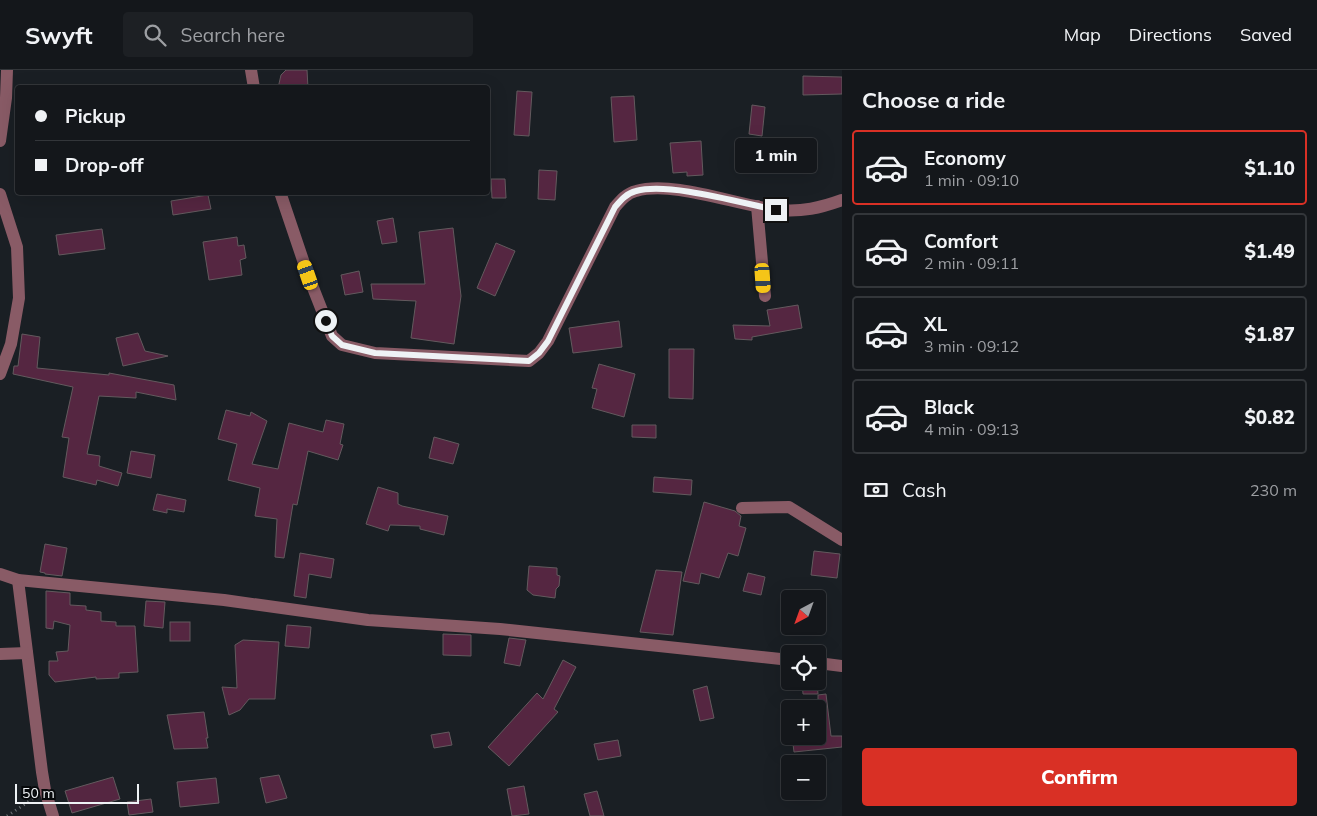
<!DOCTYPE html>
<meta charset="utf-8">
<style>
body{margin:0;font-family:Mulish,sans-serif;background:#1d2024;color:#f1f3f6;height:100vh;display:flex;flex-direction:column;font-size:19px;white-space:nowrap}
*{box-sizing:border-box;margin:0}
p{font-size:16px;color:#9d9fa3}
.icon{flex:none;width:28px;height:28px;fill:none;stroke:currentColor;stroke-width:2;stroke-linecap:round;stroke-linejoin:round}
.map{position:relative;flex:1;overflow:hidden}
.panel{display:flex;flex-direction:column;background:#14171b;width:475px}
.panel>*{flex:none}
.top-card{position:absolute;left:15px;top:15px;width:475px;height:110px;border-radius:5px;box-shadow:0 5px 20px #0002,0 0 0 1px #33363a;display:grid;align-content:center;height:110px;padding:0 20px;background:#14171b}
.needle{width:32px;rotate:221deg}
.fabs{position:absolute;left:781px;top:520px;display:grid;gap:10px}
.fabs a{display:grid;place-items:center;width:45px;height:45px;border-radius:5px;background:#14171b;box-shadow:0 5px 20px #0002,0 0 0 1px #33363a;font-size:25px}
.scale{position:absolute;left:15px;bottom:12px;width:124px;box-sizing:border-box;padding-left:5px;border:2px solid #eef2f5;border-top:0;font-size:14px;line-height:18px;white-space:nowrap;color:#eef2f5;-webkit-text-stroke:4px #07090b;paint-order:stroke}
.end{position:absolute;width:22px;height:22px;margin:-11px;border:6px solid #eef2f5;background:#111;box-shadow:0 0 0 2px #111}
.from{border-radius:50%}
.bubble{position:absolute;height:35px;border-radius:5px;background:#14171b;box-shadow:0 5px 20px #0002,0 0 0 1px #33363a;font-size:16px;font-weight:800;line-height:35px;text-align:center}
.car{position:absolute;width:15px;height:30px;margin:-15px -8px;border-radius:6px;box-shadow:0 0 4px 1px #0007;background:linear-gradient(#f5c518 24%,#345 0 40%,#f5c518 0 76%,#345 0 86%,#f5c518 0)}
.top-card b{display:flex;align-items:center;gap:18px;height:48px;font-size:19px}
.top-card b+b{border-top:1px solid #33363a}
.top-card i{width:12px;height:12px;background:#f1f3f6}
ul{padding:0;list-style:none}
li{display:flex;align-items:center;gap:15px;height:75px;margin:0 10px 8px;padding:0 10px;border:2px solid #33363a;border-radius:5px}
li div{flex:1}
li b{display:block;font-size:19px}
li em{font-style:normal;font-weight:800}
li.selected{border-color:#d93025}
li>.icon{width:45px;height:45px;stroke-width:1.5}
h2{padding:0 20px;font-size:22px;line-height:60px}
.pay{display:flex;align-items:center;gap:12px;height:55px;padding:0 20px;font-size:19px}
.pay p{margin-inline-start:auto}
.primary-button{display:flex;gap:10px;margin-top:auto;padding:10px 20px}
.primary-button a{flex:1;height:58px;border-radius:5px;background:#d93025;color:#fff;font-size:20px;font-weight:800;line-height:58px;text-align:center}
header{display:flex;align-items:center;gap:30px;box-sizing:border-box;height:70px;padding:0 25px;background:#14171b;border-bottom:1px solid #33363a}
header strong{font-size:24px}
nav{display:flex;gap:28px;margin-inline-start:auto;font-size:18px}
.search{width:350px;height:45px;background:#1d2024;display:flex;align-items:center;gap:12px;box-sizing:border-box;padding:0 18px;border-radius:5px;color:#9d9fa3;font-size:19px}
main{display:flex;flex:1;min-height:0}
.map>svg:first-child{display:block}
.building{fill:#552641;stroke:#635a5e}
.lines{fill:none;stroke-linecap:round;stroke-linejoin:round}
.path{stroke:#71767a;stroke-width:3;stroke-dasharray:1 4;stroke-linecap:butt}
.minor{stroke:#895b66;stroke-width:12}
.route{stroke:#eef2f5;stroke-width:6}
</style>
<header>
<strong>Swyft</strong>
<div class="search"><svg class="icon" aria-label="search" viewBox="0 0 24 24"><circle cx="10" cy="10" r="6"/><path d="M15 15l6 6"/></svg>Search here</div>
<nav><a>Map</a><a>Directions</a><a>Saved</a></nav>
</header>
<main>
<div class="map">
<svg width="842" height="746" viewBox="0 0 842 746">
<rect width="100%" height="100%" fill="#1a1f24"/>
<!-- building -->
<g class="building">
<path d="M286 0H307L308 18H278L281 5Z"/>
<path d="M803 6 842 7V24L803 25Z"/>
<path d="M517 21 532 22 529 66 514 65Z"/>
<path d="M634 26 637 70 614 72 611 27Z"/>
<path d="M752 35 765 37 762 66 749 64Z"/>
<path d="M701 71 703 105 687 106V102L673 103 670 73Z"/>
<path d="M539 100 557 101 555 130 538 129Z"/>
<path d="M491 109H505L506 128H492Z"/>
<path d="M208 125 211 139 173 145 171 131Z"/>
<path d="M393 148 397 172 382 174 377 151Z"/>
<path d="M453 158 461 226 454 274 411 268 416 231 373 229 371 214H425L419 162Z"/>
<path d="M102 159 105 179 59 185 56 165Z"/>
<path d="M237 167 238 176 244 175 246 188 240 190 242 205 209 210 203 172Z"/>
<path d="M496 173 515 181 495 226 477 218Z"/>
<path d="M359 201 363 222 345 225 341 205Z"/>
<path d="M798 235 802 258 752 267V270L735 269 733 255 770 256 767 240Z"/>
<path d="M619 251 622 277 573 283 569 258Z"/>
<path d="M138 263 145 281 168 286 123 296 116 268Z"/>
<path d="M22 264 40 267 37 298 109 305V303L174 315 176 330 136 322V328L99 326 87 384 100 386 99 396 122 403 118 416 97 410 96 415 63 407 69 368 62 367 73 317 13 304 14 296H18Z"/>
<path d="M669 279H694L693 329 669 328Z"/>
<path d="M599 294 635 304 624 347 592 338 597 319 592 318Z"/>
<path d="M226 340 250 346 251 342 267 351 252 394 278 399 289 353 323 362 326 350 344 354 340 374 343 375 338 390 308 381 297 435 293 434 284 488 275 487 277 449 255 446 260 418 228 410 237 374 218 369Z"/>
<path d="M632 355H656V368L632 367Z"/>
<path d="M434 367 459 374 453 394 429 388Z"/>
<path d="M131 381 155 385 151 408 127 403Z"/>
<path d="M654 407 692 410 691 425 653 422Z"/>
<path d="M378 417 398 423V434L402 436 448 446 444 465 420 459V456L390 455 388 461 366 454Z"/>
<path d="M157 424 186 430 184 442 167 439V443L153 440Z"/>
<path d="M704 432 735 441 741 446 739 456 746 458 738 486 728 483 719 508 701 503 699 514 683 511Z"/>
<path d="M45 474 67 478 62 506 45 504V503L40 502Z"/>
<path d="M814 481 840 484 837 508 811 505Z"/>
<path d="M300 483 334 489 331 508 309 504 306 528 294 526Z"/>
<path d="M529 496 557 498V505L560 506 559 516 556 519 555 528 533 525 527 520Z"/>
<path d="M656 500 682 502 673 565 640 562Z"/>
<path d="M748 503 765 507 761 525 743 521Z"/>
<path d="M46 521 70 523V535L86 536V540L101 542V551L116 552V556H135L138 602 119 603V608L96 609V607L55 612 49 605V591H58L56 582 68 581 70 555 54 551 53 559 46 558Z"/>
<path d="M146 531 165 532 163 558 144 556Z"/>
<rect x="170" y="552" width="20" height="19"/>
<path d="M287 555 311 557 309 578 285 576Z"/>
<path d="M443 564 471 565V586L443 585Z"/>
<path d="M509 568 526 570 520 596 504 593Z"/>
<path d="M243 570 279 572 275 629H249L240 640 229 645 222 617 237 618 235 575Z"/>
<path d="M563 590 576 597 554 639 558 642 509 696 488 677 537 623 543 629Z"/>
<path d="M802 611H817L818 624H803Z"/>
<path d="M707 616 714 648 700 651 693 620Z"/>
<path d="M826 624 831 666H842V677L794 682 792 666H818V625Z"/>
<path d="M204 642 208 668H206L208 678 174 679 167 645Z"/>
<path d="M449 662 452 675 434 678 431 665Z"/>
<path d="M618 670 621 686 598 690 594 674Z"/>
<path d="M279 705 287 728 266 733 260 708Z"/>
<path d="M113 707 120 729 72 743 65 721Z"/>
<path d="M216 708 219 733 180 737 177 712Z"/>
<path d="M524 716 529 744 512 746 507 719Z"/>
<path d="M597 721 604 746H590L584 724Z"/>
<path d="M151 729 153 742 129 745 127 732Z"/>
</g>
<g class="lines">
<!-- path -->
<path class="path" d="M7 746 34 728"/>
<!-- minor -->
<g class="minor">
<path d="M251 0 254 18"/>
<path d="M0 71 6 28 7 0"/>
<path d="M280 122 308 205 332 266 342 275 375 283 529 291 539 283 548 271 615 137C621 130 627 123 636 121 674 110 738 136 779 140 802 142 820 138 842 130"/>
<path d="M0 124 17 177 19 228 11 274 0 304"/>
<path d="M757 136 765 226"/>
<path d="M742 438 789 437 842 470"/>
<path d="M0 504 18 510 224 530 368 550 500 559 790 590"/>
<path d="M18 510 42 702 45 720 53 746"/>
<path d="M0 584 27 583"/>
<path d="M818 593 842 596"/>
</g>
</g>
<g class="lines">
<!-- route -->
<path class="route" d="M326 251 332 266 342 275 375 283 529 291 539 283 548 271 615 137C621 130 627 123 636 121 669 112 741 133 776 140"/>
</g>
</svg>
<div class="fabs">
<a><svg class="needle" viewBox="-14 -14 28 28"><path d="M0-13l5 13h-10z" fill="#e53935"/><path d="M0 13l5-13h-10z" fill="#9d9fa3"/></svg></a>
<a><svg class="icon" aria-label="locate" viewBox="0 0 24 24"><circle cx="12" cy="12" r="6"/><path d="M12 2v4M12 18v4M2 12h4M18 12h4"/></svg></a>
<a>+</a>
<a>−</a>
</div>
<div class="scale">50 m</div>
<i class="end from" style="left:326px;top:251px"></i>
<i class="end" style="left:776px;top:140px"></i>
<div class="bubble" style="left:735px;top:68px;width:82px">1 min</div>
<i class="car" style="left:308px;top:205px;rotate:341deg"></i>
<i class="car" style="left:763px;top:208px;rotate:176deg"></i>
<div class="top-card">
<b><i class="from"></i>Pickup</b>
<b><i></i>Drop-off</b>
</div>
</div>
<section class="panel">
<h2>Choose a ride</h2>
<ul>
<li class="selected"><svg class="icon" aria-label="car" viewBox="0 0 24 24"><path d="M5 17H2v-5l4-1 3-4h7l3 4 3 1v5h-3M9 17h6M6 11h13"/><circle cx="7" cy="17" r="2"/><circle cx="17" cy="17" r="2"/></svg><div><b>Economy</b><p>1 min · 09:10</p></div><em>$1.10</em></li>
<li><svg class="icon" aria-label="car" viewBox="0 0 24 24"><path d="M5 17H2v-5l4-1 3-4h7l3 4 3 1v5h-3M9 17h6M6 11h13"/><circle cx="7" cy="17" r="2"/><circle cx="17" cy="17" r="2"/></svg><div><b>Comfort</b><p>2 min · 09:11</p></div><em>$1.49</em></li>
<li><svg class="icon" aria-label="car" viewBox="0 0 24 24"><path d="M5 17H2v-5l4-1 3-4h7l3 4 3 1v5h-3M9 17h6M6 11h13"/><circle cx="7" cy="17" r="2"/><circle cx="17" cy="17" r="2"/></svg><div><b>XL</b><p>3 min · 09:12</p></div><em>$1.87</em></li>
<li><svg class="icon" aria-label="car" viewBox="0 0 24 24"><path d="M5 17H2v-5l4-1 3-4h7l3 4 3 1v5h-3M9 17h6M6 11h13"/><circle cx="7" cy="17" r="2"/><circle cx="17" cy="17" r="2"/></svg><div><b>Black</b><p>4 min · 09:13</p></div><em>$0.82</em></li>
</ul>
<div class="pay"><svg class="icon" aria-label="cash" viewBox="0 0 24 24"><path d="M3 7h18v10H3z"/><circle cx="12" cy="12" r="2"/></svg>Cash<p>230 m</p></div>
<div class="primary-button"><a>Confirm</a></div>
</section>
</main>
